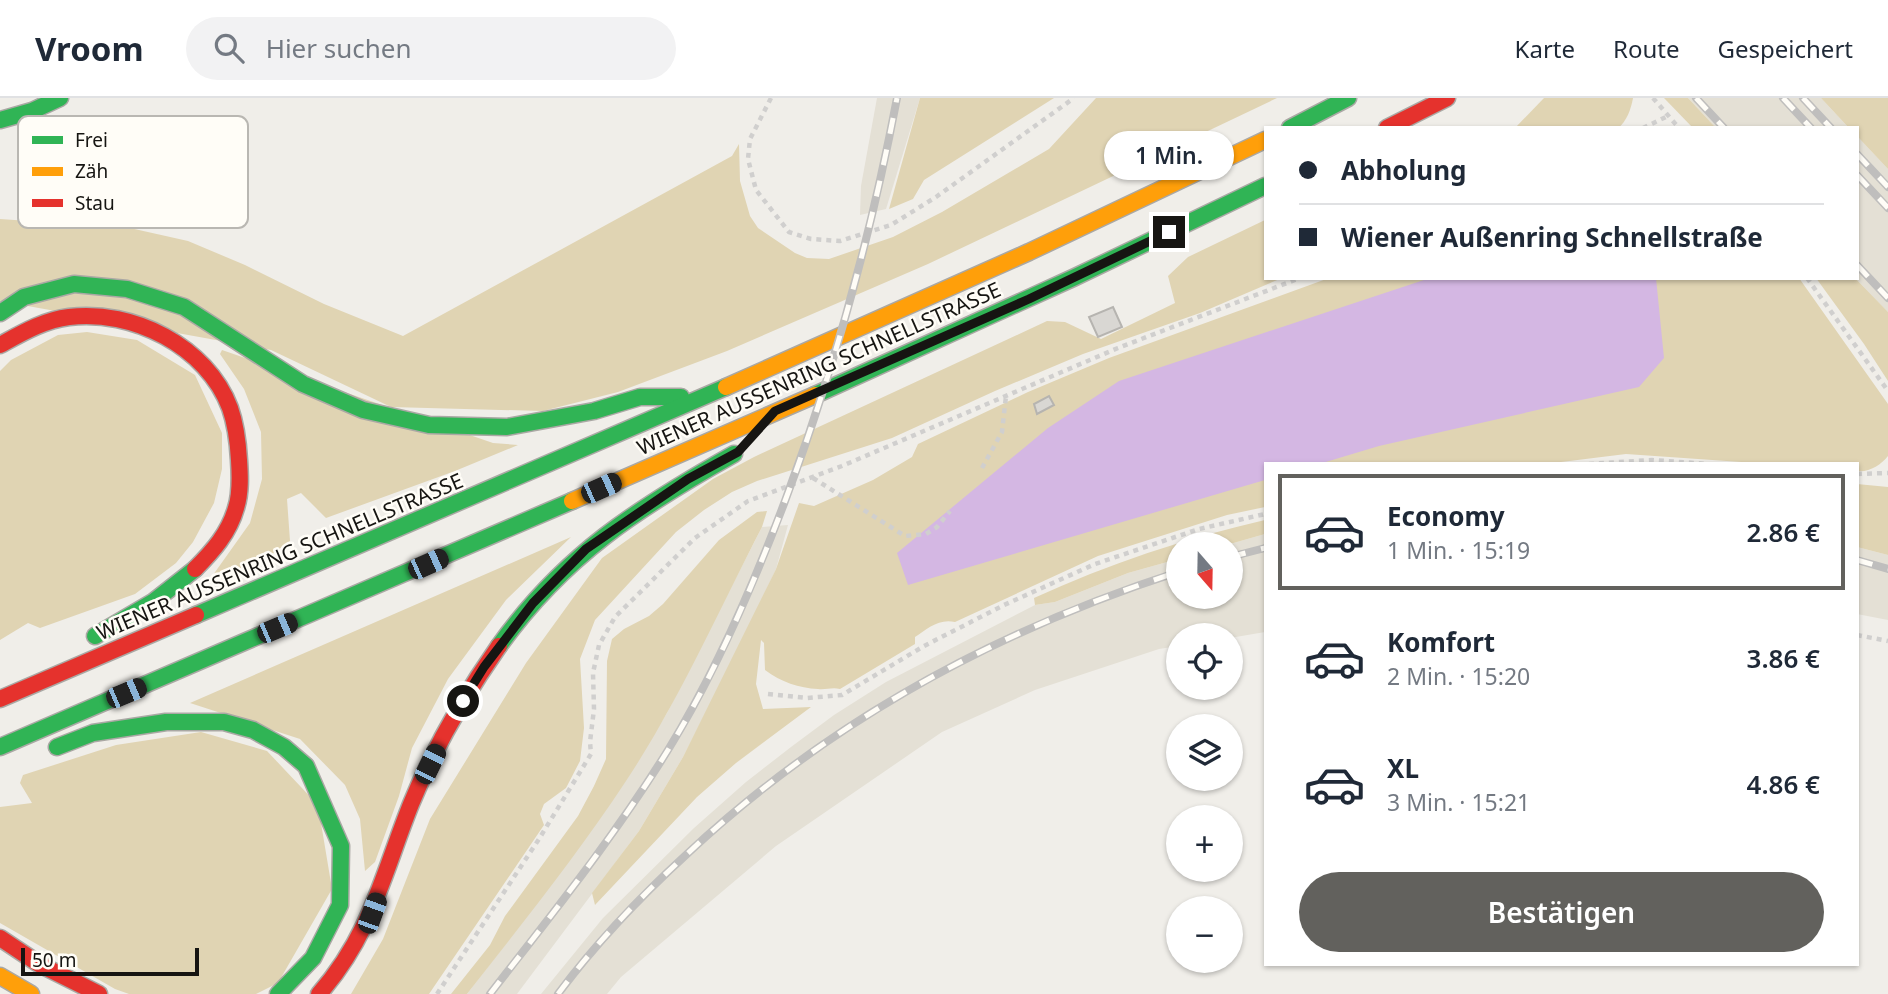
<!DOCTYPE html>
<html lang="de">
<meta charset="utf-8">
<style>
body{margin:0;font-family:"Noto Sans",sans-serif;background:#f2f2f3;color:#1f2937;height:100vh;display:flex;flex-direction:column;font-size:26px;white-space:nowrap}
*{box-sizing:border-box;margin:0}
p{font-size:23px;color:#747a83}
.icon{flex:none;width:38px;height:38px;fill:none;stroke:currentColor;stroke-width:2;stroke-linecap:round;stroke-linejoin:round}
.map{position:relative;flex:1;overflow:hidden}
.sheet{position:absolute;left:1264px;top:364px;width:595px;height:504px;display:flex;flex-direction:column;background:#fff;border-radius:0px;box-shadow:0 2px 5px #0004}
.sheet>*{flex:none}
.top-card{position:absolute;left:1264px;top:28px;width:595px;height:154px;border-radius:0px;box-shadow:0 2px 5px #0004;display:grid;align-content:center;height:154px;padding:0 35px;background:#fff}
.needle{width:46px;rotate:160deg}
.tools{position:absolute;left:1166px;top:434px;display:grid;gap:14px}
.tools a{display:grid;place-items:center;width:77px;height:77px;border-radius:50%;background:#fff;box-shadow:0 2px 5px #0004;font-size:35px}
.scale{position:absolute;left:21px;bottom:18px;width:178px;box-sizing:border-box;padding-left:7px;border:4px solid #161512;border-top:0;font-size:19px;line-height:24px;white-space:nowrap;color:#161512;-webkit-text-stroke:5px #fffdf7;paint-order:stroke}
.end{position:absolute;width:32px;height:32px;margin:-16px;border:9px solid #161512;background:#fff;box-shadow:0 0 0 4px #fff}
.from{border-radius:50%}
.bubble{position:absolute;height:49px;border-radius:24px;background:#fff;box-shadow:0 2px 5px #0004;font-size:23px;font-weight:600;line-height:49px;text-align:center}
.car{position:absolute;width:21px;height:42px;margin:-21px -10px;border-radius:9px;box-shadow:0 0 5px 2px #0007;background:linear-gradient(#222 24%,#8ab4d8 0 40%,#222 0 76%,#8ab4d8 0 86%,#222 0)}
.top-card b{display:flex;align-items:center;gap:24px;height:66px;font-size:26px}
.top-card b+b{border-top:2px solid #e0e1e3}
.top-card i{width:18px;height:18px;background:#1f2937}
ul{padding:12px 0 0;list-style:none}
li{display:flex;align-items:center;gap:21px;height:116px;margin:0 14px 10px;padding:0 21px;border:4px solid transparent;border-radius:0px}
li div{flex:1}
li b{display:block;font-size:26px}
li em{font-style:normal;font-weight:600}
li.current{border-color:#62615d}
li>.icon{width:63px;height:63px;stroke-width:1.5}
.action{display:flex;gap:14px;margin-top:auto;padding:14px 35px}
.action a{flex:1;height:80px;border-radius:42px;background:#62615d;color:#fff;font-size:28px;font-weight:600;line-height:80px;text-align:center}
header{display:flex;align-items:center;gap:42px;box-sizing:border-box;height:98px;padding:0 35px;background:#fff;border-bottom:2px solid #e0e1e3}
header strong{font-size:33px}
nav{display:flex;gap:38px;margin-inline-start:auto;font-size:24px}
.search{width:490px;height:63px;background:#f2f2f3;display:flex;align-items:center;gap:18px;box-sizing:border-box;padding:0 24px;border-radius:38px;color:#747a83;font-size:26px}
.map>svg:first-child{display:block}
.built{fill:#e4e0d5}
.green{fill:#e0d4b3}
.water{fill:#d4b7e3}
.building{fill:#d9d7d3;stroke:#b6b4b0;stroke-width:2}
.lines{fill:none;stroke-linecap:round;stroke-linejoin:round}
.fast-casing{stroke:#aaa8a4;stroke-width:19}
.slow-casing{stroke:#aaa8a4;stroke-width:19}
.jam-casing{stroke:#aaa8a4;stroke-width:19}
.path{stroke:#d0cfce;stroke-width:4.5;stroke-dasharray:5 5;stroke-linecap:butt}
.fast{stroke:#30b455;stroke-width:16}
.slow{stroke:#ff9f0a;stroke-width:16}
.jam{stroke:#e5322d;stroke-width:16}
.rail-casing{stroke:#bfbebd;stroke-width:8}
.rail{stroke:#fffdf7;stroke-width:5;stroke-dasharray:16;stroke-linecap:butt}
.route{stroke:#161512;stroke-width:9}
.labels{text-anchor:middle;stroke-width:5;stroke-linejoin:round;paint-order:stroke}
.street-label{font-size:21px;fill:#161512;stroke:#fffdf7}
.key{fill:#fffdf7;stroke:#b9b7b2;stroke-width:2}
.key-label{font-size:19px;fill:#161512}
</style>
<header>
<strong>Vroom</strong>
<div class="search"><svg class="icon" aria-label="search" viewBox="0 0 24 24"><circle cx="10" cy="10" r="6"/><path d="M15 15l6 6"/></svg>Hier suchen</div>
<nav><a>Karte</a><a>Route</a><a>Gespeichert</a></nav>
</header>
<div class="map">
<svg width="1888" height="896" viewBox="0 0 1888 896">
<rect width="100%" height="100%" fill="#f0eee9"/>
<!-- built -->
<g class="built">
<path d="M877 0H920L886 111 860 117 861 88Z"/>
<path d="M1688 0H1821L1849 30H1716Z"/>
<path d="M1857 38 1888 71V214L1855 180H1857Z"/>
<path d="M788 427 776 471 738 551 683 659 639 733 517 896H467L518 830 626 682 667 615 762 429Z"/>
<path d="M1265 436V534L1230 540V537H1178V548L1159 551 1035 592 942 634 776 748 621 879 607 896H541L603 820 694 730 746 684 791 649 834 617 886 584 1035 507 1055 504 1128 475 1178 461V499H1230V446Z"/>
<path d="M1857 449 1888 457V522L1857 516Z"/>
</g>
<!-- green -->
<g class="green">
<path d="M920 0H1054L924 82 913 101 889 111Z"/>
<path d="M1096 0H1277L928 166 727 253 618 294 543 313 391 309 271 252 0 203V121L130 130 188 143 245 167 324 206 403 238 732 58 739 46 740 83 750 118 758 130 795 155 807 160 829 161 893 139 942 114 1049 51Z"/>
<path d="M1544 0H1633C1631 11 1627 23 1618 30H1515Z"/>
<path d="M1664 0H1688L1716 30H1693Z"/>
<path d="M1821 0H1888V71L1857 38V30H1849Z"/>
<path d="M1265 122V180H1282L1200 215 1083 256 995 293 892 340 757 383 732 394 704 412 676 434 595 522 580 561 584 630 580 663 566 690 544 706 540 716 544 727 429 896H351L383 841 430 721 526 565 602 460 713 381 754 359 1047 223 1065 224 1101 241 1175 205 1168 178 1188 159Z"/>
<path d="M1329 180H1799L1888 306V358C1881 367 1868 375 1857 373V366H1770L1626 356 1545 366H1265V409L1227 417 1098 458 955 524C939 520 927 531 915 539V546L840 591C832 589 826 592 818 591 799 590 781 584 765 572L764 545 761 542 756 586 763 611 811 609 736 665 697 699 595 807 592 795 639 733 683 659 776 471 799 405 814 408 873 382 912 359 918 346 1028 294 1109 260Z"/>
<path d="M1816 180H1855L1888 214V283L1864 246Z"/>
<path d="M87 234 137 242 195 277 222 335V371L214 405 193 444 176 465 135 496 40 530 28 525 0 542V273L11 262 58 237Z"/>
<path d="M222 252 493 345 518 347 455 373 326 420 301 395 287 401 290 443 271 457 208 484 250 425 262 381 261 334 244 291 220 256Z"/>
<path d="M1857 386 1888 389V457L1857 449Z"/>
<path d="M767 413 762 429C718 514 679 603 626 683 578 756 521 827 467 896H451L490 847 505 818 578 718 594 688 606 661 607 563 612 541 624 531 649 518 663 506 719 442 757 414Z"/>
<path d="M1265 422V436L1230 446H1178V461L1128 475 1055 504 1035 507 1034 500C1108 466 1186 440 1265 422Z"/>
<path d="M571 439 506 502 448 581 412 650 399 698 375 764 365 773 360 721 345 687 300 641 190 605Z"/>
<path d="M201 634 267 653 318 707 332 791 278 885 256 896H129L115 891 0 825V709L32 705 20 685 23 677 116 647Z"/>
</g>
<!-- water -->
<path class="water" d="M1430 180H1656L1664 260 1639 289 1379 348 1319 366H1265V382L908 487 897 455 1048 330 1119 283Z"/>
<!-- building -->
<g class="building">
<path d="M1113 209 1122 229 1098 239 1089 219Z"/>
<path d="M1049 298 1054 307 1037 316 1034 306Z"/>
</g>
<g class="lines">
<!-- fast casing -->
<g class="fast-casing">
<g id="fast">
<path d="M0 22 32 13 60 0"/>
<path d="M1290 30 1348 0"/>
<path d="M0 215 24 199 74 186 127 191 184 209 303 286 363 312 429 327 507 329 594 313 640 299H681"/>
<path d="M815 297 1073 180 1265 88"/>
<path d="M196 517 726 289"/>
<path d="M95 538 153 504 195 471"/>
<path d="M499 548C564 457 638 410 734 356"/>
<path d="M0 649 572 403"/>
<path d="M57 649 93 635 166 624H224L253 632 284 649 306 668 341 748 340 807 313 860 278 896"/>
</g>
</g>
<!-- slow casing -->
<g class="slow-casing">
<g id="slow">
<path d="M726 289 1029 154 1265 42"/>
<path d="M572 403 815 297"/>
<path d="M0 878 31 896"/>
</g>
</g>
<!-- jam casing -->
<g class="jam-casing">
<g id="jam">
<path d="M1387 30 1447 0"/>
<path d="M0 247C22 235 44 222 69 219 132 211 207 248 230 310 236 327 238 344 239 362 240 377 241 395 236 410 229 435 213 453 195 471"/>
<path d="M0 601 196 517"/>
<path d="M0 840 39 866 99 896"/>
<path d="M319 896C371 837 383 776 411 706 434 650 464 598 499 548"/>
</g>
</g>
<!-- path -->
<g class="path">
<path d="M771 0 750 41 748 61 756 92 789 134 811 141 840 143 891 127 936 99 1074 0"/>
<path d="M1653 0 1679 30"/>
<path d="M1643 30 1668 18"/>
<path d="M1807 180 1888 293"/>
<path d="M1589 366 1652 362 1709 366"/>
<path d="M982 370 1002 334 1006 298"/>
<path d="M1857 376 1888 375"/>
<path d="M813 380 905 438 926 436 937 429 950 413"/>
<path d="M1857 537 1888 543"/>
<path d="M768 596 807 600 842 597 924 548 1004 507 1095 466 1199 431 1265 416"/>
<path d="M437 896 539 741 591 656 590 644 594 611 593 575 599 547 615 519 695 440 748 403 842 368 1118 250 1300 180"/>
</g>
<!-- fast -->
<use href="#fast" class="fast"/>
<!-- slow -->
<use href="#slow" class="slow"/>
<!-- jam -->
<use href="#jam" class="jam"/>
<!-- rail casing -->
<g class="rail-casing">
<g id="rail">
<path d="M1696 0 1724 30"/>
<path d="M1783 0 1811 30"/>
<path d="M1803 0 1831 30"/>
<path d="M1857 56 1888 89"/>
<path d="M1857 77 1888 110"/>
<path d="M1857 167 1888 200"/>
<path d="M1230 459 1265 450"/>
<path d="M1857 462 1888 471"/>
<path d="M490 896C552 816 615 738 668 652 716 574 753 488 785 403 834 272 871 137 897 0"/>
<path d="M558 896C596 845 640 799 687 756 828 624 995 533 1178 474"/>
</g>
</g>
<!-- rail -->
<use href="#rail" class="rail"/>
</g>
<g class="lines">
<!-- route -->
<path class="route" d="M463 603 484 569 533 505 586 451 688 381 738 354 775 313 1029 201 1169 134"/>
</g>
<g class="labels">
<!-- street labels -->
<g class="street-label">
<text transform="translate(819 271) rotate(-24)" y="7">WIENER AUSSENRING SCHNELLSTRASSE</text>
<text transform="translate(280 459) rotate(-23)" y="7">WIENER AUSSENRING SCHNELLSTRASSE</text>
</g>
</g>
<!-- legend -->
<rect x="18" y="18" width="230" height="112" rx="10" class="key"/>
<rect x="32" y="38" width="31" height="8" fill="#30b455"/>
<rect x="32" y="69" width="31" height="9" fill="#ff9f0a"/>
<rect x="32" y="101" width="31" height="8" fill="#e5322d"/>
<g class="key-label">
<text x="75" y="49">Frei</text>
<text x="75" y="80">Zäh</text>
<text x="75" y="112">Stau</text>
</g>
</svg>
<div class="tools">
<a><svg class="needle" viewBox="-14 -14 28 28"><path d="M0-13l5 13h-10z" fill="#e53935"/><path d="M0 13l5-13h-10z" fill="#747a83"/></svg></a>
<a><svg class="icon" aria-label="locate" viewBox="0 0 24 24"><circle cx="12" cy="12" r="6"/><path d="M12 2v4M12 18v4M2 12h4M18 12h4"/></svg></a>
<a><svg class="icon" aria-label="layers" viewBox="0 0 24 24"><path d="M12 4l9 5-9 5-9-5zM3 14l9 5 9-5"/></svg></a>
<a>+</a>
<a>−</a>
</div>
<div class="scale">50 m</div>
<i class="end from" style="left:463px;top:603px"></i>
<i class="end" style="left:1169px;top:134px"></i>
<div class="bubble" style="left:1104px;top:33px;width:130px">1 Min.</div>
<i class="car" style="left:601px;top:390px;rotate:66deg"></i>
<i class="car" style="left:428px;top:466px;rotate:66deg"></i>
<i class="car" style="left:277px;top:530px;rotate:67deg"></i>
<i class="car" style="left:126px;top:595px;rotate:67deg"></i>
<i class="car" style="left:430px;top:666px;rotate:26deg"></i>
<i class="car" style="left:372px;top:815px;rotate:20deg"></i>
<div class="top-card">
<b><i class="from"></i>Abholung</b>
<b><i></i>Wiener Außenring Schnellstraße</b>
</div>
<section class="sheet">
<ul>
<li class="current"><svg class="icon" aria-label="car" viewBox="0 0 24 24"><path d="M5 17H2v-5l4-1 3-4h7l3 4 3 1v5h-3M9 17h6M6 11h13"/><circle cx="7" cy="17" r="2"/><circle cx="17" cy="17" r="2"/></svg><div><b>Economy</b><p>1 Min. · 15:19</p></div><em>2.86 €</em></li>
<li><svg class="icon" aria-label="car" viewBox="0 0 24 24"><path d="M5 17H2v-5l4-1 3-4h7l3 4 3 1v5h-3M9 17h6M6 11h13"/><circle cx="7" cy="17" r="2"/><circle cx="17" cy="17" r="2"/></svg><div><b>Komfort</b><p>2 Min. · 15:20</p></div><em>3.86 €</em></li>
<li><svg class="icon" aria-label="car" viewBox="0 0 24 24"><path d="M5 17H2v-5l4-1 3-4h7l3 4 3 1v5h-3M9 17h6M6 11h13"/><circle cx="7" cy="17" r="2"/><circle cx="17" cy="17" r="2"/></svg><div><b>XL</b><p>3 Min. · 15:21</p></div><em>4.86 €</em></li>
</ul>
<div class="action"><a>Bestätigen</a></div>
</section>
</div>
